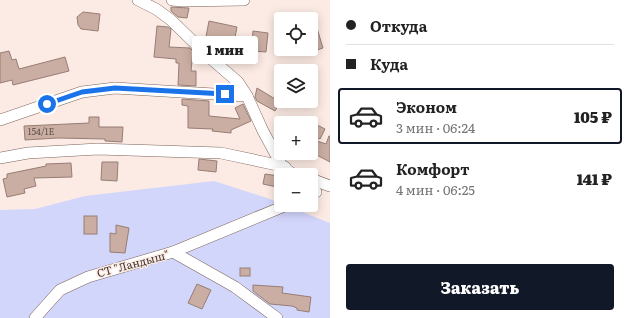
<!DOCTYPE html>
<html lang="ru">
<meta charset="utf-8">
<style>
body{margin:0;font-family:Literata,serif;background:#f6f6f6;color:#222;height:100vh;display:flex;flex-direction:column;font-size:15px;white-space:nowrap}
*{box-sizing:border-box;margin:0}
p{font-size:13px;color:#767676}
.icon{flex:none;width:22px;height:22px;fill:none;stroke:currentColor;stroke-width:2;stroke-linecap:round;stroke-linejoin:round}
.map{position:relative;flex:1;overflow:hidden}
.drawer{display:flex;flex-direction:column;background:#fff;width:300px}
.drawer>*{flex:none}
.hud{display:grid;align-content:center;height:88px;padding:0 16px;background:#fff}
.controls{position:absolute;left:274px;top:12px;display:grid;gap:8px}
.controls a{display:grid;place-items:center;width:44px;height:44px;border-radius:4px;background:#fff;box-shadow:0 2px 10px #0003;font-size:20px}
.end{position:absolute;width:18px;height:18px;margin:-9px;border:5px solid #1a73e8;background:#fff;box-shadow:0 0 0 2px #fff}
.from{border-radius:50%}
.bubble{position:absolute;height:28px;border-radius:4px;background:#fff;box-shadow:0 2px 10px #0003;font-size:13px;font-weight:800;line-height:28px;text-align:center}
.hud b{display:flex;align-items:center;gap:14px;height:38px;font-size:15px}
.hud b+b{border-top:1px solid #e0e0e0}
.hud i{width:10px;height:10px;background:#222}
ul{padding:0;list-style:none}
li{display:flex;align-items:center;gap:12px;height:56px;margin:0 8px 6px;padding:0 8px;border:2px solid transparent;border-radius:4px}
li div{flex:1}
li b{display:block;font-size:15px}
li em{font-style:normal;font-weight:800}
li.current{border-color:#111827}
li>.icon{width:36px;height:36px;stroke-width:1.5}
.primary-button{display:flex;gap:8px;margin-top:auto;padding:8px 16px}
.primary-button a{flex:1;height:46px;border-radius:4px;background:#111827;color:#fff;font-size:16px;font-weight:800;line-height:46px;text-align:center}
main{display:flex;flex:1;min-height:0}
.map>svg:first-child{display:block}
.green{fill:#d3d6fb}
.building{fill:#caaea3;stroke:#977d73}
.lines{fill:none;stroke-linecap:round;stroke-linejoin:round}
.minor-casing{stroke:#7d645a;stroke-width:12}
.minor{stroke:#fff;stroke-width:11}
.route{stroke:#1a73e8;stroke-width:5}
.labels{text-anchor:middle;stroke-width:3;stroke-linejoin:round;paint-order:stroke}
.number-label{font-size:9px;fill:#62524d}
.street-label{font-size:11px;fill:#3f3430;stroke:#fcebe4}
</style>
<main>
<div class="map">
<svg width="330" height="318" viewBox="0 0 330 318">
<rect width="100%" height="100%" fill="#fcebe4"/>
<!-- green -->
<path class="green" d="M214 181 267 198 330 223V318H0V210L35 209 85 196Z"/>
<!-- building -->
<g class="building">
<path d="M171 7 189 8 187 18 178 17 171 11Z"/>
<path d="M83 12 100 14 98 31 81 29 78 25 77 17Z"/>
<path d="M313 15 323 48 311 52V16Z"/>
<path d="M209 21 237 27 233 48 205 42Z"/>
<path d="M157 26 168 27 171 29 169 47 190 48 193 51 191 71H196V86L178 85 179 63H176V59L154 57Z"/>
<path d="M253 31 268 33 266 52 251 51Z"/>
<path d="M9 51 12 60 16 59 19 69 65 57 69 71 13 85 12 80 0 83V53Z"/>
<path d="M257 88 280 102 275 111 257 101 255 97Z"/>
<path d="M182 99 209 101V116L240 119 235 108 243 104 251 121 231 130V133L212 131 213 129 188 128V106L182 105Z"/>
<path d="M89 117H99V127H123L122 142 105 141V139L58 138 25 140 24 126 89 123Z"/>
<path d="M311 122 325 129 320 139 311 135Z"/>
<path d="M329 136H330V162L313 153 317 141 326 144Z"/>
<path d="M199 159 217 161 216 172 198 170Z"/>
<path d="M102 162H118L117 181 101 180Z"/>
<path d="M71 163 72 177 34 178 36 186 24 189 25 193 7 197 3 179 7 178V174L46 166V164Z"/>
<path d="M265 174 279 176 277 187 263 184Z"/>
<rect x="84" y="216" width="13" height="18"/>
<path d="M116 225 129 228 125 253 110 252V233L116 234Z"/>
<rect x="240" y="268" width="10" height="8"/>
<path d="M197 284 211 290 202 309 188 303Z"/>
<path d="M253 285 283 287 282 293 311 297 309 312 297 310V308L292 306 270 304 253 291Z"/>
</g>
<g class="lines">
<!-- minor casing -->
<g class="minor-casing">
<g id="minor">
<path d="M138 0 156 9 171 20 209 57 238 82 247 96 263 131 282 166 285 167"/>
<path d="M172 0 182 1 244 0"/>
<path d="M0 120 82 92 115 88 247 96"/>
<path d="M0 158 28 153 98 149 221 153 282 166 294 175"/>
<path d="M311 179 330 186"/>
<path d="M311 188 316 192 311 194"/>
<path d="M173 252 235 287 277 318"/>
<path d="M35 318 60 290 88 277 173 252 287 205"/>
</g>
</g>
<!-- minor -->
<use href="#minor" class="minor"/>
</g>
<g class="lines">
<!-- route -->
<path class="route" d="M47 104 82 92 115 88 225 94"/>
</g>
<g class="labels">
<!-- number labels -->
<g class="number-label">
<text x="41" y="135">154/1Е</text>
</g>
<!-- street labels -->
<g class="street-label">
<text transform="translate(133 264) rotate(-15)" y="4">СТ "Ландыш"</text>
</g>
</g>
</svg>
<div class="controls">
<a><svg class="icon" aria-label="locate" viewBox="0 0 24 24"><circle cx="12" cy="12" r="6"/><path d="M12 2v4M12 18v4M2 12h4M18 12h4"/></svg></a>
<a><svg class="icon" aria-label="layers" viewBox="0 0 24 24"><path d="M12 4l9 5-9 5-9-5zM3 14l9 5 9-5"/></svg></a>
<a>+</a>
<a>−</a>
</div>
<i class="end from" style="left:47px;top:104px"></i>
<i class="end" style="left:225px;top:94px"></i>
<div class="bubble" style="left:192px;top:36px;width:66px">1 мин</div>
</div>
<section class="drawer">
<div class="hud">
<b><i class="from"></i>Откуда</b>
<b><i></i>Куда</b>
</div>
<ul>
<li class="current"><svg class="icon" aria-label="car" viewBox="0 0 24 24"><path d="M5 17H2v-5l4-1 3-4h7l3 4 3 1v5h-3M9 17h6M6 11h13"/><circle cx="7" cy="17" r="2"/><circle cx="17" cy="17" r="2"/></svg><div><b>Эконом</b><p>3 мин · 06:24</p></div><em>105 ₽</em></li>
<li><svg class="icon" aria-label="car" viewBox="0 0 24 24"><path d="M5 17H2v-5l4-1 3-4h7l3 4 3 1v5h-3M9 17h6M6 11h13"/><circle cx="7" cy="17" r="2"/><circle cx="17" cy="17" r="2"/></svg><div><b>Комфорт</b><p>4 мин · 06:25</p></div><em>141 ₽</em></li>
</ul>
<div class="primary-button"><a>Заказать</a></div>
</section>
</main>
